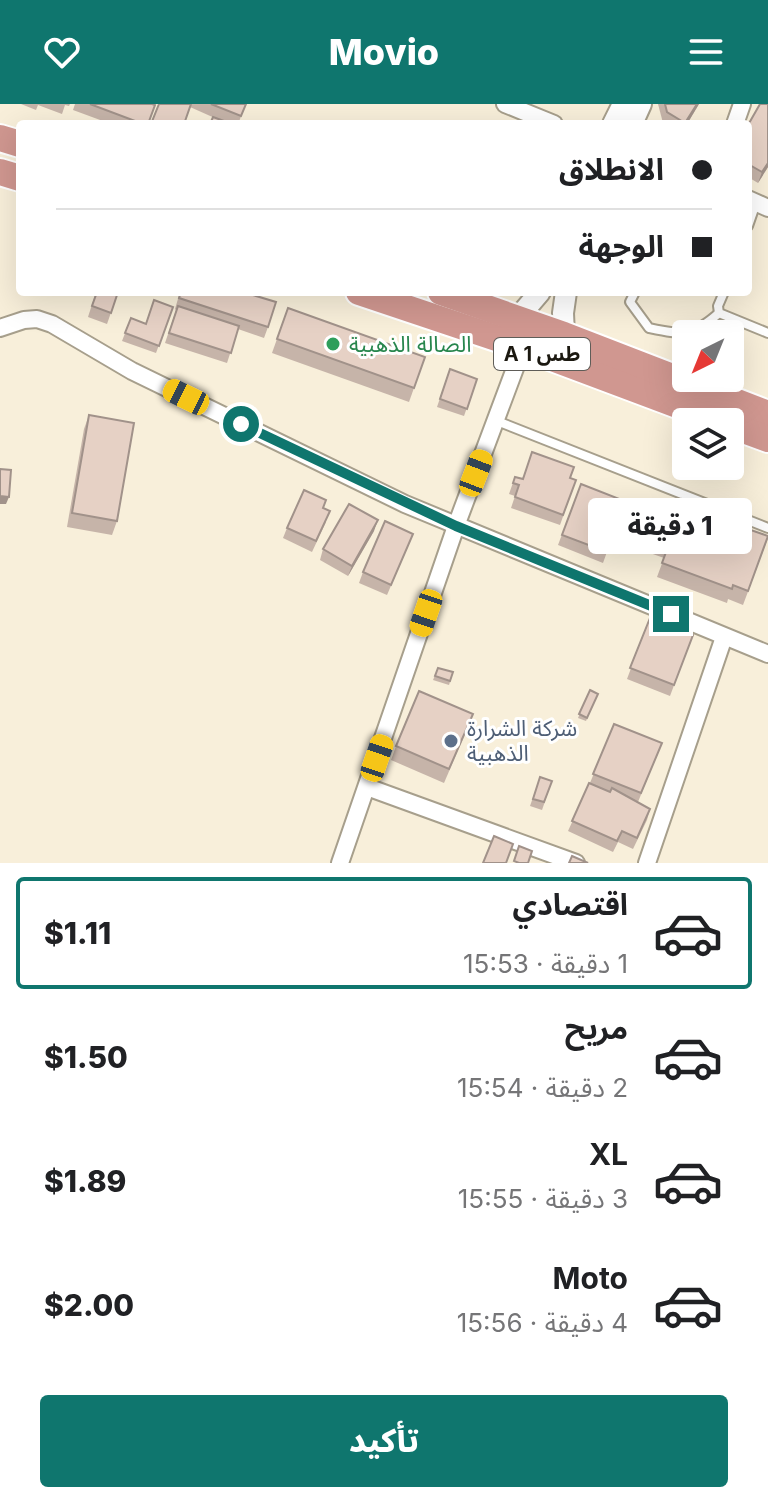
<!DOCTYPE html>
<html lang="ar">
<meta charset="utf-8">
<style>
body{margin:0;font-family:Inter,"Noto Sans Arabic",sans-serif;background:#f6f6f6;color:#202124;direction:rtl;height:100vh;display:flex;flex-direction:column;font-size:30px;white-space:nowrap}
*{box-sizing:border-box;margin:0}
p{font-size:26px;color:#757577}
.icon{flex:none;width:44px;height:44px;fill:none;stroke:currentColor;stroke-width:2;stroke-linecap:round;stroke-linejoin:round}
.map{position:relative;height:759px;overflow:hidden;direction:ltr}
.details{display:flex;flex-direction:column;background:#fff;flex:1}
.details>*{flex:none}
.hud{position:absolute;left:16px;top:16px;width:736px;height:176px;border-radius:8px;box-shadow:0 8px 32px #0002;direction:rtl;display:grid;align-content:center;height:176px;padding:0 40px;background:#fff}
.needle{width:52px;rotate:223deg}
.buttons{position:absolute;left:672px;top:216px;display:grid;gap:16px}
.buttons a{display:grid;place-items:center;width:72px;height:72px;border-radius:8px;background:#fff;box-shadow:0 8px 32px #0002;font-size:40px}
.end{position:absolute;width:36px;height:36px;margin:-18px;border:10px solid #0f766e;background:#fff;box-shadow:0 0 0 4px #fff}
.from{border-radius:50%}
.bubble{position:absolute;height:56px;border-radius:8px;background:#fff;box-shadow:0 8px 32px #0002;font-size:26px;font-weight:800;line-height:56px;text-align:center;direction:rtl}
.car{position:absolute;width:24px;height:48px;margin:-24px -12px;border-radius:10px;box-shadow:0 0 6px 2px #0007;background:linear-gradient(#f5c518 24%,#345 0 40%,#f5c518 0 76%,#345 0 86%,#f5c518 0)}
.hud b{display:flex;align-items:center;gap:28px;height:76px;font-size:30px}
.hud b+b{border-top:2px solid #e0e0e0}
.hud i{width:20px;height:20px;background:#202124}
ul{padding:14px 0 0;list-style:none}
li{display:flex;align-items:center;gap:24px;height:112px;margin:0 16px 12px;padding:0 24px;border:4px solid transparent;border-radius:8px}
li div{flex:1}
li b{display:block;font-size:30px}
li em{font-style:normal;font-weight:800}
li.on{border-color:#0f766e}
li>.icon{width:72px;height:72px;stroke-width:1.5}
.cta{display:flex;gap:16px;margin-top:auto;padding:16px 40px}
.cta a{flex:1;height:92px;border-radius:8px;background:#0f766e;color:#fff;font-size:32px;font-weight:800;line-height:92px;text-align:center}
header{display:flex;justify-content:space-between;align-items:center;height:104px;padding:0 40px;background:#0f766e;color:#fff;font-size:36px;font-weight:800}
.map>svg:first-child{display:block}
.lines{fill:none;stroke-linecap:round;stroke-linejoin:round}
.service-casing{stroke:#a79f8c;stroke-width:12}
.minor-casing{stroke:#a79f8c;stroke-width:20}
.tertiary-casing{stroke:#a79f8c;stroke-width:24}
.trunk-casing{stroke:#fff;stroke-width:30}
.service{stroke:#fff;stroke-width:8}
.minor{stroke:#fff;stroke-width:16}
.tertiary{stroke:#fff;stroke-width:20}
.trunk{stroke:#d09790;stroke-width:26}
.wall{fill:#c6b4a9}
.shaded-wall{fill:#a1928a}
.building{fill:#e6d1c5;stroke:#a1928a;stroke-width:2}
.route{stroke:#0f766e;stroke-width:10}
.leisure-dot{fill:#2e9e5b;stroke:#fff;stroke-width:3}
.service-dot{fill:#5c6f8a;stroke:#fff;stroke-width:3}
.labels{text-anchor:middle;stroke-width:6;stroke-linejoin:round;paint-order:stroke}
.shield{fill:#fff;stroke:#5f5d58;stroke-width:2}
.shield-label{font-size:20px;font-weight:bold;fill:#1b1810}
.leisure-label{font-size:22px;fill:#27864d;stroke:#fff;text-anchor:start}
.service-label{font-size:22px;fill:#4e5e75;stroke:#fff;text-anchor:start}
</style>
<header><svg class="icon" aria-label="menu" viewBox="0 0 24 24"><path d="M4 6h16M4 12h16M4 18h16"/></svg>Movio<svg class="icon" aria-label="heart" viewBox="0 0 24 24"><path d="M12 20l-8-8c-3-5 5-10 8-4 3-6 11-1 8 4z"/></svg></header>
<div class="map">
<svg width="768" height="759" viewBox="0 0 768 759">
<rect width="100%" height="100%" fill="#f8efda"/>
<g class="lines">
<!-- service casing -->
<g class="service-casing">
<g id="service">
<path d="M748 122 756 99"/>
<path d="M635 188 630 198 649 224C683 231 692 233 719 209"/>
<path d="M724 188 718 202 719 209 768 229"/>
<path d="M497 317 768 424"/>
</g>
</g>
<!-- minor casing -->
<g class="minor-casing">
<g id="minor">
<path d="M505 0 554 20"/>
<path d="M735 20 742 0"/>
<path d="M748 95 768 104"/>
<path d="M0 224 24 216 37 215 52 220 132 267 405 400 768 550"/>
<path d="M367 683 576 759"/>
<path d="M340 759 456 422 523 243"/>
<path d="M647 759 724 533"/>
</g>
</g>
<!-- tertiary casing -->
<g class="tertiary-casing">
<g id="tertiary">
<path d="M613 20 623 0"/>
<path d="M632 20 641 0"/>
<path d="M517 215 540 188"/>
<path d="M564 231 563 209 566 188"/>
</g>
</g>
<!-- trunk casing -->
<g class="trunk-casing">
<g id="trunk">
<path d="M0 34 20 40"/>
<path d="M0 68 20 74"/>
<path d="M359 188 523 243 723 318"/>
<path d="M441 188 564 231 768 310"/>
<path d="M730 321 768 335"/>
</g>
</g>
<!-- service -->
<use href="#service" class="service"/>
<!-- minor -->
<use href="#minor" class="minor"/>
<!-- tertiary -->
<use href="#tertiary" class="tertiary"/>
<!-- trunk -->
<use href="#trunk" class="trunk"/>
</g>
<!-- wall -->
<g class="wall">
<path d="M21 0H70L69 2 65 1 62 10 38 1 36 6Z"/>
<path d="M75 0H152L148 20H111L73 6Z"/>
<path d="M159 0H246L238 20H210L217 15 190 3Z"/>
<path d="M658 0H699L687 20 663 19Z"/>
<path d="M748 21 768 63 758 79 748 73Z"/>
<path d="M96 188H118L107 220 88 213Z"/>
<path d="M180 188 268 223 264 234 238 225 227 259 165 239 176 206 175 205Z"/>
<path d="M173 203 156 249 122 237 131 214 146 220Z"/>
<path d="M288 204 425 253 409 298 272 249Z"/>
<path d="M450 265 477 275 464 312 437 303Z"/>
<path d="M89 311 117 417 112 431 67 423 84 325Z"/>
<path d="M515 373 523 375 570 374 576 376 560 421 511 404 515 392 509 390Z"/>
<path d="M581 380 613 423 627 428 619 449 608 445 603 459 558 441Z"/>
<path d="M664 411 674 415 742 423 768 434 743 501 728 495 727 499 657 473 664 454 650 449Z"/>
<path d="M326 418 312 448 283 434 287 424Z"/>
<path d="M374 427 348 472 320 456 323 445Z"/>
<path d="M409 440 387 491 359 479 363 468Z"/>
<path d="M650 514 693 531 670 592 627 575Z"/>
<path d="M438 564 453 568 449 581 433 576Z"/>
<path d="M590 586 598 590 586 617 578 614Z"/>
<path d="M614 620 662 639 638 698 650 705 647 716 633 745 618 738 613 748 568 727 590 679Z"/>
<path d="M468 623 444 679 391 656 396 642Z"/>
<path d="M540 673 552 677 542 706 530 702Z"/>
</g>
<!-- shaded-wall -->
<g class="shaded-wall">
<path d="M697 0H699L687 20H685Z"/>
<path d="M768 59V63L758 79 762 68Z"/>
<path d="M0 392 9 393 6 400H0Z"/>
<path d="M378 416 374 427 348 472 352 462Z"/>
</g>
<!-- building -->
<g class="building">
<path d="M90 0H152L155 1 148 20H143Z"/>
<path d="M159 0H191L184 20H151Z"/>
<path d="M211 0H246L241 12Z"/>
<path d="M665 0H697L685 19 667 8Z"/>
<path d="M760 0H768V59L762 68 748 60V21Z"/>
<path d="M213 13 232 20H210Z"/>
<path d="M97 188H118L111 209 92 202Z"/>
<path d="M181 188H243L276 198 268 223 179 194Z"/>
<path d="M154 196 173 203 159 242 125 229 131 214 146 220Z"/>
<path d="M178 202 239 222 231 249 169 229Z"/>
<path d="M288 204 425 253 414 284 277 235Z"/>
<path d="M450 265 477 275 467 305 440 295Z"/>
<path d="M89 311 134 319 117 417 72 409Z"/>
<path d="M532 348 574 363 570 374 576 376 563 411 515 393 519 381 513 379 515 373 523 375Z"/>
<path d="M0 365 11 366 9 393 0 392Z"/>
<path d="M581 380 622 396 613 423 627 428 623 438 612 434 607 448 562 431Z"/>
<path d="M304 386 326 396 323 404 330 407 316 437 287 424Z"/>
<path d="M682 395 744 418 742 423 768 432 748 487 733 481 732 485 662 459 669 440 655 435 664 411 674 415Z"/>
<path d="M349 400 378 416 352 462 323 445Z"/>
<path d="M385 417 413 430 391 481 363 468Z"/>
<path d="M650 514 693 531 674 581 630 564Z"/>
<path d="M438 564 453 568 450 577 435 572Z"/>
<path d="M590 586 598 590 587 614 579 610Z"/>
<path d="M419 587 473 610 449 665 396 642Z"/>
<path d="M614 620 662 639 641 689 593 670Z"/>
<path d="M540 673 552 677 544 698 533 695Z"/>
<path d="M589 679 610 688 612 684 650 705 637 734 622 727 617 737 572 717Z"/>
<path d="M494 732 513 740 506 759H483Z"/>
<path d="M519 742 532 747 528 759H519L514 757Z"/>
<path d="M572 752 588 759H569Z"/>
</g>
<g class="lines">
<!-- route -->
<path class="route" d="M241 320 456 422 671 510"/>
</g>
<!-- markers -->
<circle class="leisure-dot" cx="333" cy="240" r="8"/>
<circle class="service-dot" cx="451" cy="637" r="8"/>
<g class="labels">
<!-- shield labels -->
<rect class="shield" x="494" y="234" width="96" height="32" rx="6"/>
<g class="shield-label">
<text x="542" y="257">A 1 طس</text>
</g>
<!-- leisure labels -->
<g class="leisure-label">
<text x="349" y="248">الصالة الذهبية</text>
</g>
<!-- service labels -->
<g class="service-label">
<text x="467" y="632">شركة الشرارة<tspan x="467" dy="25">الذهبية</tspan></text>
</g>
</g>
</svg>
<div class="buttons">
<a><svg class="needle" viewBox="-14 -14 28 28"><path d="M0-13l5 13h-10z" fill="#e53935"/><path d="M0 13l5-13h-10z" fill="#757577"/></svg></a>
<a><svg class="icon" aria-label="layers" viewBox="0 0 24 24"><path d="M12 4l9 5-9 5-9-5zM3 14l9 5 9-5"/></svg></a>
</div>
<i class="end from" style="left:241px;top:320px"></i>
<i class="end" style="left:671px;top:510px"></i>
<div class="bubble" style="left:588px;top:394px;width:164px">1 دقيقة</div>
<i class="car" style="left:186px;top:293px;rotate:296deg"></i>
<i class="car" style="left:476px;top:369px;rotate:21deg"></i>
<i class="car" style="left:426px;top:509px;rotate:199deg"></i>
<i class="car" style="left:377px;top:654px;rotate:19deg"></i>
<div class="hud">
<b><i class="from"></i>الانطلاق</b>
<b><i></i>الوجهة</b>
</div>
</div>
<section class="details">
<ul>
<li class="on"><svg class="icon" aria-label="car" viewBox="0 0 24 24"><path d="M5 17H2v-5l4-1 3-4h7l3 4 3 1v5h-3M9 17h6M6 11h13"/><circle cx="7" cy="17" r="2"/><circle cx="17" cy="17" r="2"/></svg><div><b>اقتصادي</b><p>1 دقيقة · 15:53</p></div><em>$1.11</em></li>
<li><svg class="icon" aria-label="car" viewBox="0 0 24 24"><path d="M5 17H2v-5l4-1 3-4h7l3 4 3 1v5h-3M9 17h6M6 11h13"/><circle cx="7" cy="17" r="2"/><circle cx="17" cy="17" r="2"/></svg><div><b>مريح</b><p>2 دقيقة · 15:54</p></div><em>$1.50</em></li>
<li><svg class="icon" aria-label="car" viewBox="0 0 24 24"><path d="M5 17H2v-5l4-1 3-4h7l3 4 3 1v5h-3M9 17h6M6 11h13"/><circle cx="7" cy="17" r="2"/><circle cx="17" cy="17" r="2"/></svg><div><b>XL</b><p>3 دقيقة · 15:55</p></div><em>$1.89</em></li>
<li><svg class="icon" aria-label="car" viewBox="0 0 24 24"><path d="M5 17H2v-5l4-1 3-4h7l3 4 3 1v5h-3M9 17h6M6 11h13"/><circle cx="7" cy="17" r="2"/><circle cx="17" cy="17" r="2"/></svg><div><b>Moto</b><p>4 دقيقة · 15:56</p></div><em>$2.00</em></li>
</ul>
<div class="cta"><a>تأكيد</a></div>
</section>
